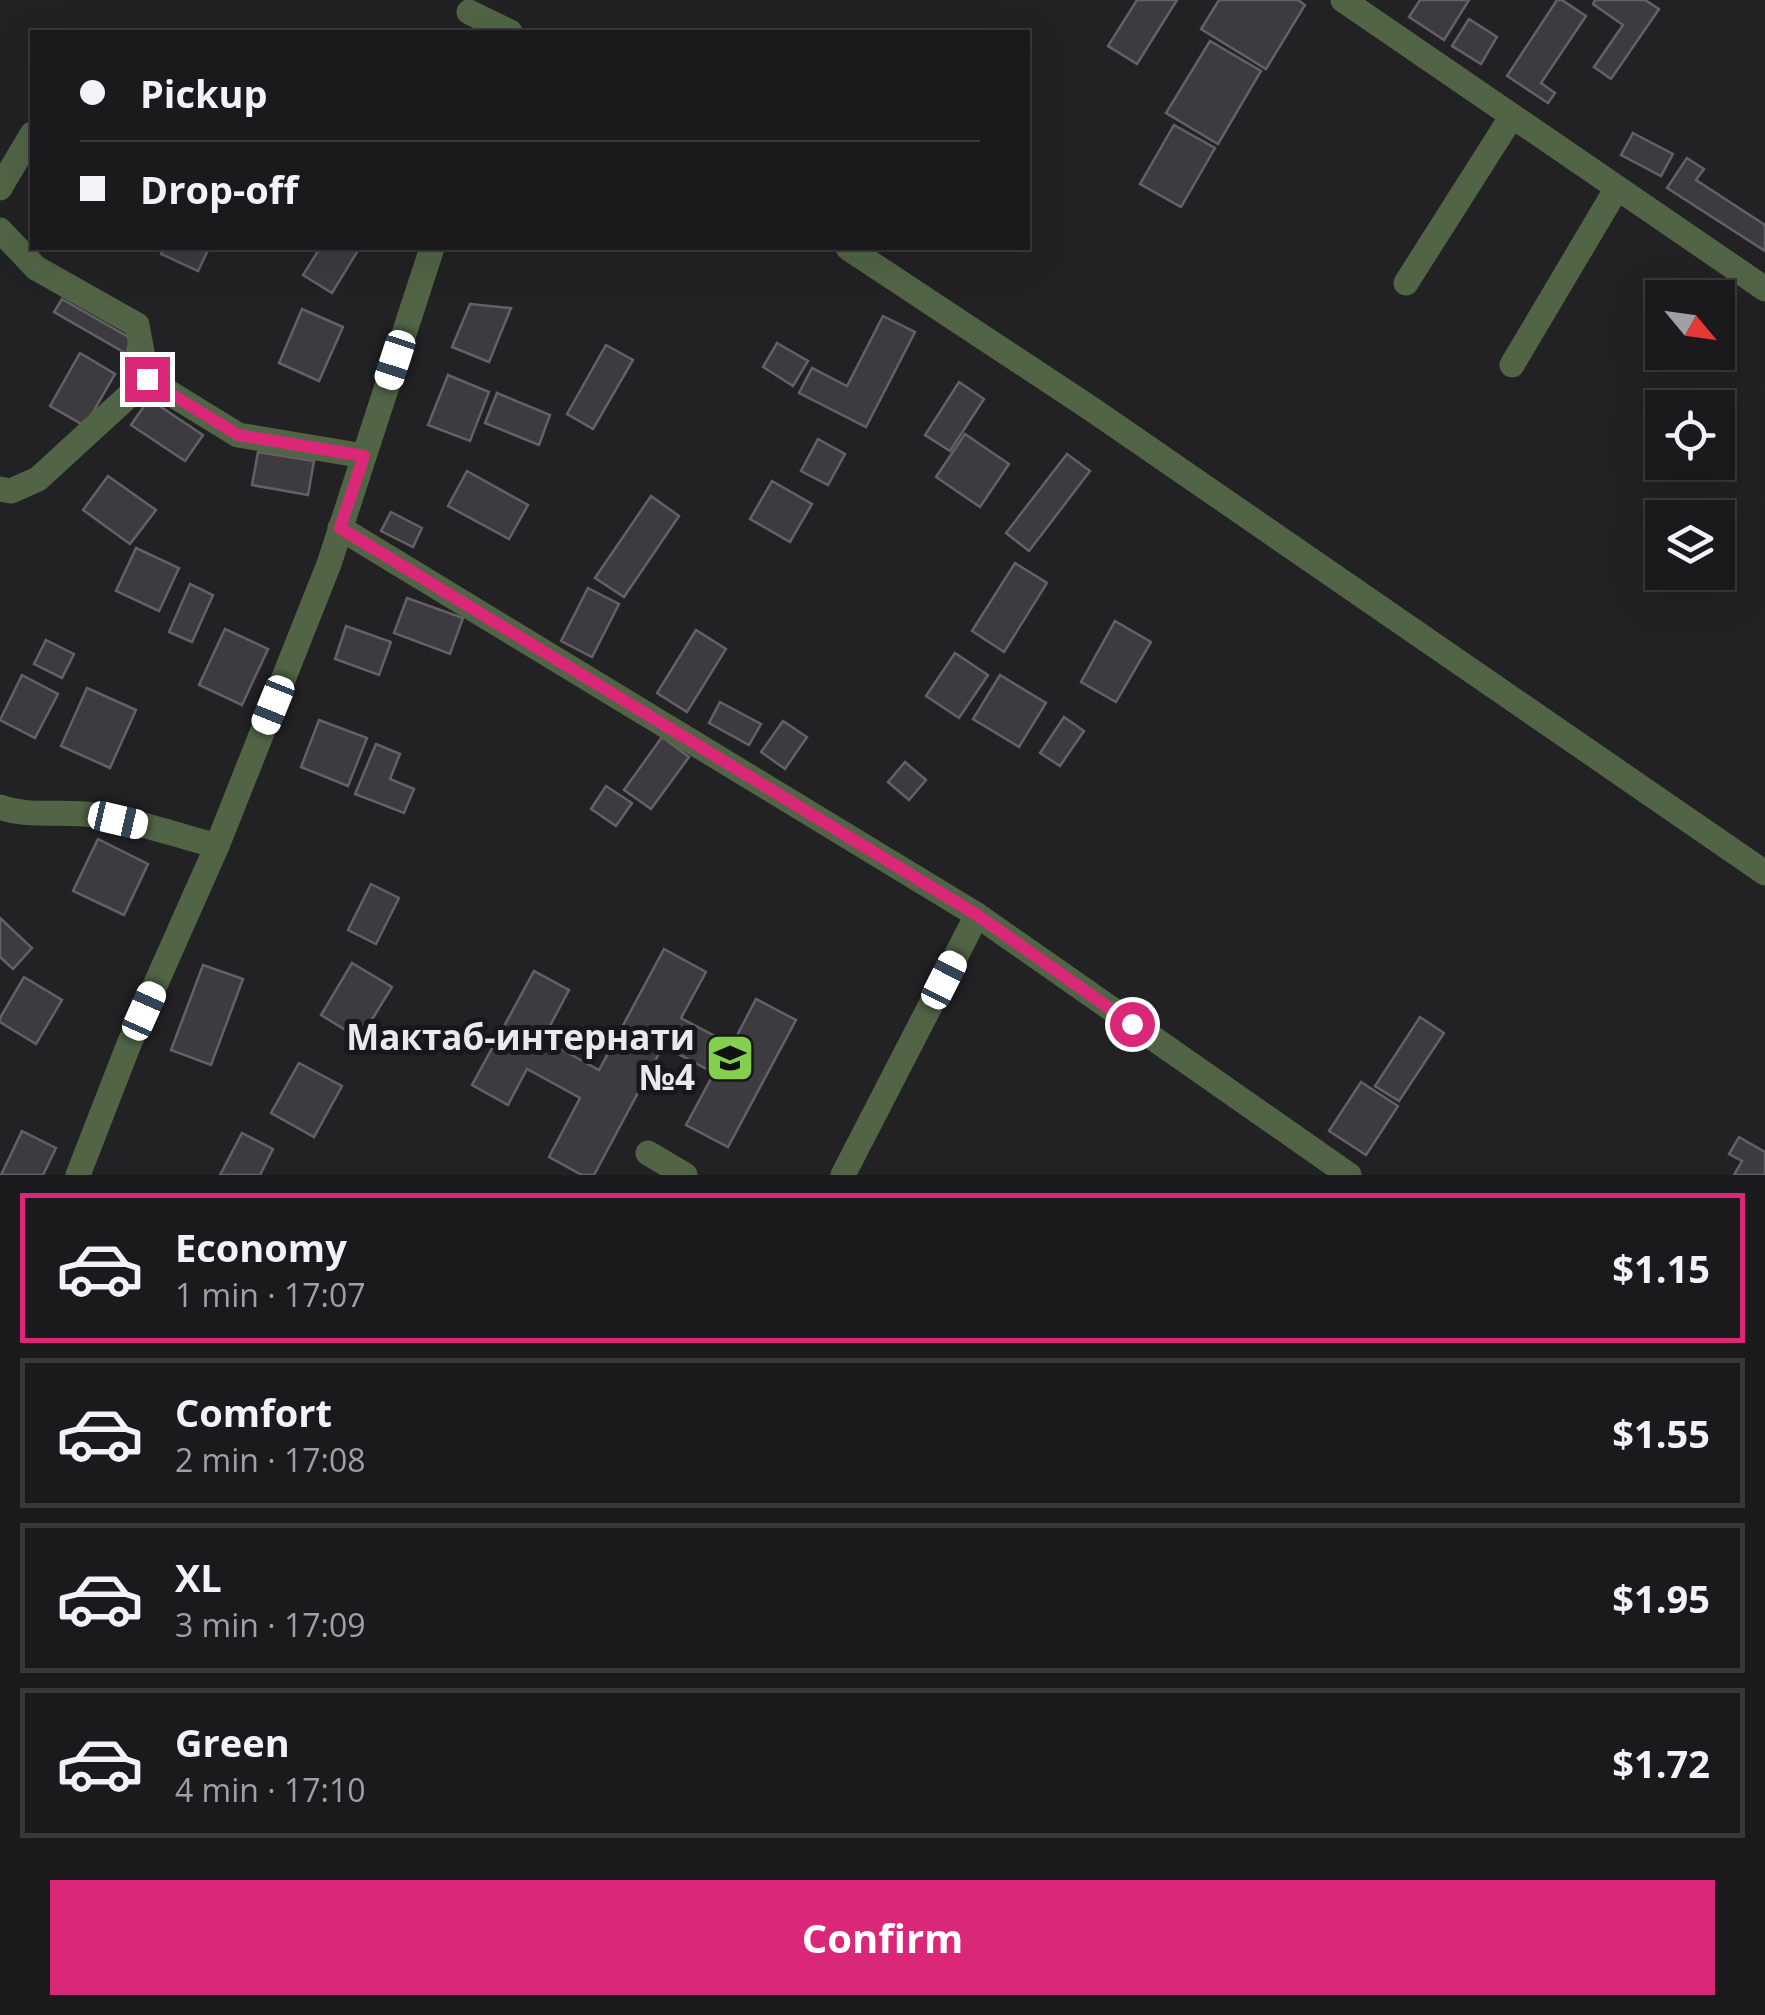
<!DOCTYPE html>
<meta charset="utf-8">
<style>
body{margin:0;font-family:"Open Sans",sans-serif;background:#272628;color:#f1f3f6;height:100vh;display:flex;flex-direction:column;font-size:38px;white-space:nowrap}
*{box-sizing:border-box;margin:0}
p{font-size:32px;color:#9fa0a3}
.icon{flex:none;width:55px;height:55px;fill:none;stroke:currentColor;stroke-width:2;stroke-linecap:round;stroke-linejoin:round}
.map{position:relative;height:1175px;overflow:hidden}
.side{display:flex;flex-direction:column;background:#1a191b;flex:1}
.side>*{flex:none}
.hud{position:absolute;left:30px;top:30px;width:1000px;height:220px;border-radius:0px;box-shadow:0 10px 40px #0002,0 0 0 2px #38383a;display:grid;align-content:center;height:220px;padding:0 50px;background:#1a191b}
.needle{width:65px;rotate:119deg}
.controls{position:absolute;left:1645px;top:280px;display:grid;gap:20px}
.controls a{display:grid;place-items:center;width:90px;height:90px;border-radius:0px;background:#1a191b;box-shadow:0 10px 40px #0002,0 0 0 2px #38383a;font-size:50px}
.end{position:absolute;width:45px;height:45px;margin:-22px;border:12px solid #db2777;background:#fff;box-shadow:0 0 0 5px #fff}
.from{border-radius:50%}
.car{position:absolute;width:30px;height:60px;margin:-30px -15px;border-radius:12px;box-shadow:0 0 8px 2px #0007;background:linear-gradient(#fff 24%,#345 0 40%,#fff 0 76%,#345 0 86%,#fff 0)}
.hud b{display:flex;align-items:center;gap:35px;height:95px;font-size:38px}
.hud b+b{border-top:2px solid #38383a}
.hud i{width:25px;height:25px;background:#f1f3f6}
ul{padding:18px 0 0;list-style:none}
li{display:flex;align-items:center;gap:30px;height:150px;margin:0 20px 15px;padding:0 30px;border:5px solid #38383a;border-radius:0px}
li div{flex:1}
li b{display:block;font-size:38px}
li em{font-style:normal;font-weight:700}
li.current{border-color:#db2777}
li>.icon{width:90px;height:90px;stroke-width:1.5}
.cta{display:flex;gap:20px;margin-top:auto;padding:20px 50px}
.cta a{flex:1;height:115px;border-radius:0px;background:#db2777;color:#fff;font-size:40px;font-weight:700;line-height:115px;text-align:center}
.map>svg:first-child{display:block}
.building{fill:#3d3b3f;stroke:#646166;stroke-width:2.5}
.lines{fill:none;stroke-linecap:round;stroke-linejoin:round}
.minor{stroke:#516546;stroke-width:25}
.route{stroke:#db2777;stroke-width:12}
.labels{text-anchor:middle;stroke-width:10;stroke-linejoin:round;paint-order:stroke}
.poi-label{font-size:35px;font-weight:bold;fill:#eae9eb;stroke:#19171b;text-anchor:end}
</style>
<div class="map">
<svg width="1765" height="1175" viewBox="0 0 1765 1175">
<rect width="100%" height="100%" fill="#222124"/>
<!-- building -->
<g class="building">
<path d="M1137 0H1177L1137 64 1108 46Z"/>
<path d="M1219 0H1298L1305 5 1266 69 1201 29Z"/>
<path d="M1420 0H1469L1444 40 1409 17Z"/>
<path d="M1557 0H1562L1586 16 1541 83 1555 93 1548 103 1507 76Z"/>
<path d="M1595 0H1645L1659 9 1611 79 1594 67 1623 25 1593 4Z"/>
<path d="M1469 19 1497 37 1481 64 1452 46Z"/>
<path d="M1210 41 1261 71 1218 144 1166 113Z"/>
<path d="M1174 125 1215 148 1181 207 1140 184Z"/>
<path d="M1633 133 1673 154 1661 176 1621 155Z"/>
<path d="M1687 158 1704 169 1696 180 1765 225V251L1667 188Z"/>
<path d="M164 248H209L198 271 161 254Z"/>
<path d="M320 248H350L357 252 332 293 303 275Z"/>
<path d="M62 299 130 338 127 354 54 312Z"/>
<path d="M470 304 511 308 489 362 452 347Z"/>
<path d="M302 309 343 327 319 381 279 363Z"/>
<path d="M883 316 915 332 866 427 799 393 812 368 847 386Z"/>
<path d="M777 343 808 361 793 386 763 367Z"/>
<path d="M606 345 633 360 593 429 567 414Z"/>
<path d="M80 353 115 374 85 426 50 406Z"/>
<path d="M448 375 489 392 470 441 428 425Z"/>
<path d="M959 382 984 399 950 451 925 435Z"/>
<path d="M497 393 550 415 539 445 485 423Z"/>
<path d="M149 399 203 435 185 461 131 425Z"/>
<path d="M965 434 1009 464 980 507 936 477Z"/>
<path d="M818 439 845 454 828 485 801 471Z"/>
<path d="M258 452 314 461 308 495 252 485Z"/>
<path d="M1067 454 1090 471 1029 551 1006 533Z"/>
<path d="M467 471 528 505 509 539 448 506Z"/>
<path d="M108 476 156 510 130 544 83 510Z"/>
<path d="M772 481 812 504 790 542 750 519Z"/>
<path d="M651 496 679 516 624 597 595 578Z"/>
<path d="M391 512 422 528 413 547 381 531Z"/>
<path d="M136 548 179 568 159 611 116 591Z"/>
<path d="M1015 563 1047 583 1004 652 972 631Z"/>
<path d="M190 584 213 595 192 642 169 632Z"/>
<path d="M588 588 619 604 592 657 561 641Z"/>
<path d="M407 598 463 618 450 654 394 633Z"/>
<path d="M1115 621 1151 642 1116 702 1081 682Z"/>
<path d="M346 626 391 642 379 675 335 659Z"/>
<path d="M225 629 268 649 242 705 199 685Z"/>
<path d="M696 630 726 649 687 712 657 693Z"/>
<path d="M46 640 74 654 62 678 34 664Z"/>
<path d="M955 653 988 675 959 718 926 696Z"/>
<path d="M22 675 58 694 35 738 0 720Z"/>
<path d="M1000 675 1046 703 1019 747 973 719Z"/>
<path d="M87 688 136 710 110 768 61 746Z"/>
<path d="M720 702 761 724 749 745 709 723Z"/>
<path d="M1064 717 1084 731 1060 766 1040 753Z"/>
<path d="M319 720 367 738 348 786 301 767Z"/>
<path d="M783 721 807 737 785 769 761 752Z"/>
<path d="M662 737 689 757 651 809 624 790Z"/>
<path d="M376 744 400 754 390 779 414 789 404 813 355 794Z"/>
<path d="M905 762 926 780 909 800 888 782Z"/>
<path d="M606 786 632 803 616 826 591 809Z"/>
<path d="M98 839 148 864 124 915 73 891Z"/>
<path d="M371 884 399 898 376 944 348 930Z"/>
<path d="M0 918 32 948 13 969 0 957Z"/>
<path d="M664 949 706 972 681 1018 732 1045 756 999 796 1020 728 1147 686 1125 714 1073 663 1046 594 1175H582L549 1157 580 1098 527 1069 508 1105 472 1085 534 971 569 990 543 1039 599 1070Z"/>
<path d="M352 963 392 987 360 1039 321 1015Z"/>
<path d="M203 965 243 979 211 1065 171 1050Z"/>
<path d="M24 977 62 1000 36 1044 0 1022V1018Z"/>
<path d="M1420 1017 1444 1033 1399 1101 1375 1086Z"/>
<path d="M299 1063 342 1086 314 1137 271 1113Z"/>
<path d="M1361 1082 1398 1106 1366 1155 1329 1131Z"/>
<path d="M22 1131 56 1148 43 1175H1Z"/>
<path d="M242 1133 273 1149 260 1175H220Z"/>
<path d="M1739 1137 1765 1152V1175H1734L1742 1161 1729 1154Z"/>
</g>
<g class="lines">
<!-- minor -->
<g class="minor">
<path d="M1343 0 1765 289"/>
<path d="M469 12 510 32"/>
<path d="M0 188 32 134"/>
<path d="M0 230 36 268 137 325 147 379 238 435 364 456"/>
<path d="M848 248 1093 410 1765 873"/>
<path d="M1406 283 1512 116"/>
<path d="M1512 365 1617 188"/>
<path d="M0 489 11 491 38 479 147 379"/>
<path d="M340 528 977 915 1349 1175"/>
<path d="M0 807C29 818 63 810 94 815 135 821 177 835 217 846"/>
<path d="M648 1153 685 1175"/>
<path d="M78 1175 129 1044 217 846 329 564 432 248"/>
<path d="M843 1175 977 915"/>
</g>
</g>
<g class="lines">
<!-- route -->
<path class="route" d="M147 379 238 435 364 456 340 528 977 915 1132 1024"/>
</g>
<!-- icons -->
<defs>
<g id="school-square" transform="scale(2.5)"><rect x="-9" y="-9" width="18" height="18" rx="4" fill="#84d04e" stroke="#19171b"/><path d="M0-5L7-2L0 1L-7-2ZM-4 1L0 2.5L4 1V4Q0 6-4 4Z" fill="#111"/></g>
</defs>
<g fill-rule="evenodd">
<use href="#school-square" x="730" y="1058"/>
</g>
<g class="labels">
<!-- poi labels -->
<g class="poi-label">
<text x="695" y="1050">Мактаб-интернати<tspan x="695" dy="40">№4</tspan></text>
</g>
</g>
</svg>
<div class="controls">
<a><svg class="needle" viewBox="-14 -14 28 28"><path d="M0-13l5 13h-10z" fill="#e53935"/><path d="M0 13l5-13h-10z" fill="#9fa0a3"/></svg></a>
<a><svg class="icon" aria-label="locate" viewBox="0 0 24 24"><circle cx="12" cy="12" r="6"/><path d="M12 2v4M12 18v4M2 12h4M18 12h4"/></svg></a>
<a><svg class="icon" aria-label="layers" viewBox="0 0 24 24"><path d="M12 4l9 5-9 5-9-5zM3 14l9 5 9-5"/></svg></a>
</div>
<i class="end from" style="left:1132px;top:1024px"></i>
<i class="end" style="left:147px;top:379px"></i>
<i class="car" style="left:395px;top:360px;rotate:198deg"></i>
<i class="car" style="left:273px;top:705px;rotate:202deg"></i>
<i class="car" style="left:118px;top:820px;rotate:103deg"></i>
<i class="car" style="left:944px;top:980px;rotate:27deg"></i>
<i class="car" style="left:144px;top:1011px;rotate:24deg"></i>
<div class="hud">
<b><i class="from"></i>Pickup</b>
<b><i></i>Drop-off</b>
</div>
</div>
<section class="side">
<ul>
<li class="current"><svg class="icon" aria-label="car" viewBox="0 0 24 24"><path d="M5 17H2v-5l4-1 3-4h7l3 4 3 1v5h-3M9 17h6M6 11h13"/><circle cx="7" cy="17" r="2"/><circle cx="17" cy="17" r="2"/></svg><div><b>Economy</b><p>1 min · 17:07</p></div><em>$1.15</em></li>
<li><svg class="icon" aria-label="car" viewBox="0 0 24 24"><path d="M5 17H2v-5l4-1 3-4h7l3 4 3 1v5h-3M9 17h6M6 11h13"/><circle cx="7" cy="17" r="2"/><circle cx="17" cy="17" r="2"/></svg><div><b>Comfort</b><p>2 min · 17:08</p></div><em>$1.55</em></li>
<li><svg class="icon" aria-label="car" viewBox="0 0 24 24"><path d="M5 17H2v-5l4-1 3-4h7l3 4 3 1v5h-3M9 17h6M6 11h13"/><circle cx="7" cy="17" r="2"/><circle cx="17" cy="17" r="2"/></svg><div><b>XL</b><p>3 min · 17:09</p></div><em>$1.95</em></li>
<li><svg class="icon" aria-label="car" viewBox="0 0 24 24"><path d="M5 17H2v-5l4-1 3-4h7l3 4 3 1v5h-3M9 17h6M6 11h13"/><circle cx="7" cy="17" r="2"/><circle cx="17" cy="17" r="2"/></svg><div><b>Green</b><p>4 min · 17:10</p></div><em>$1.72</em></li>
</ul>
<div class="cta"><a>Confirm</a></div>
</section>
